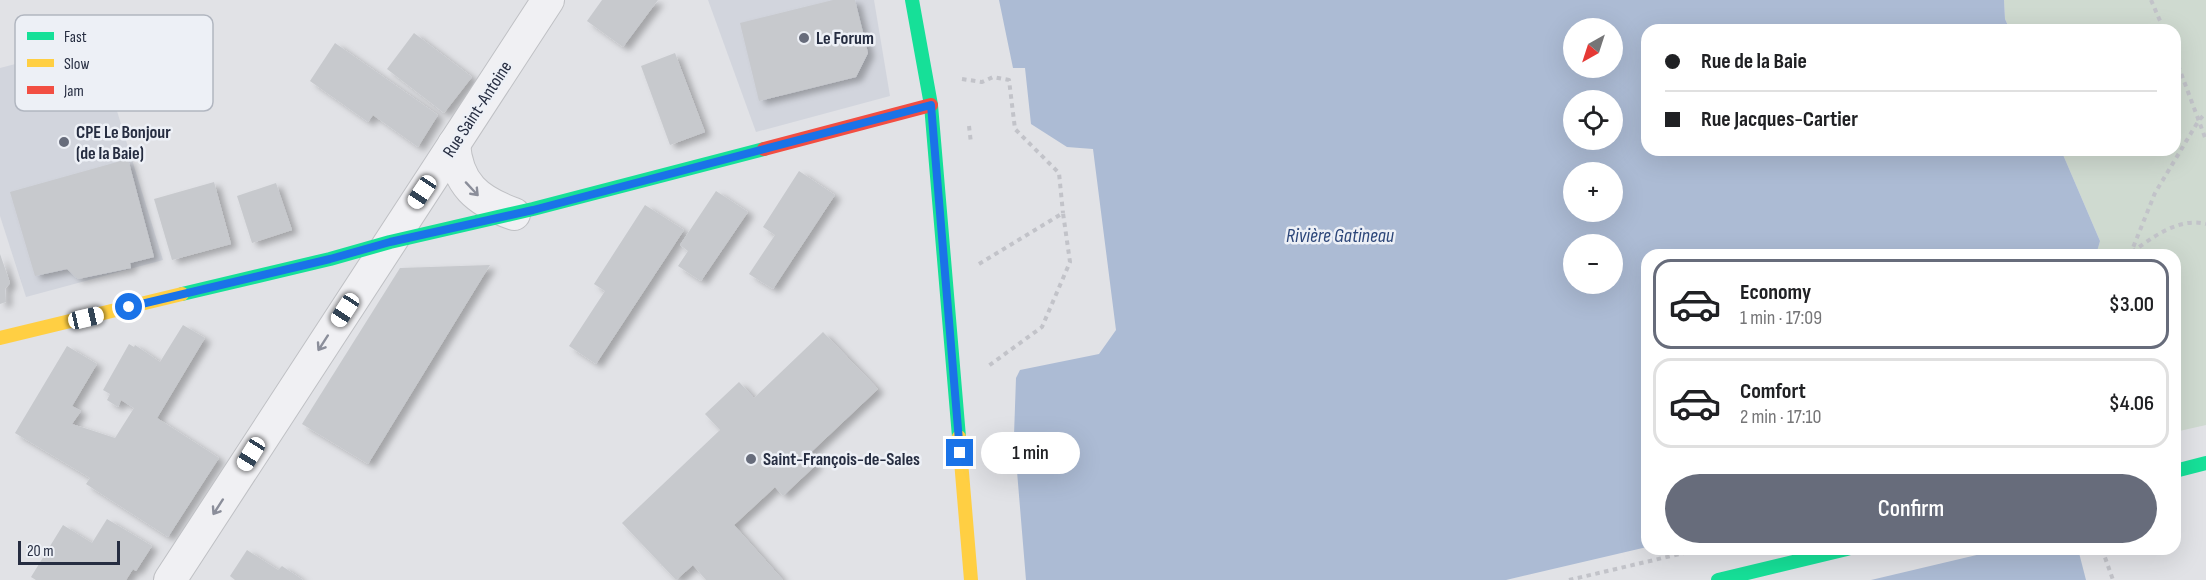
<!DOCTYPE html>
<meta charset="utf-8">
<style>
body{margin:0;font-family:"Sofia Sans Condensed",sans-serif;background:#f6f6f6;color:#202124;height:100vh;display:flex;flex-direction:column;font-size:22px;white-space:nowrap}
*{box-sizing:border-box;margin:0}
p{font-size:20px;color:#757577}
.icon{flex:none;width:33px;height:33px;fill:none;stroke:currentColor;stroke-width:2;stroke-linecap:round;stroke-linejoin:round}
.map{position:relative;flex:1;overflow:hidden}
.panel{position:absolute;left:1641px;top:249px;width:540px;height:306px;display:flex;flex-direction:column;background:#fff;border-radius:18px;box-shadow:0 6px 24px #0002}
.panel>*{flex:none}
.top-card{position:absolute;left:1641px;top:24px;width:540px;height:132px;border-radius:18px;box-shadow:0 6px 24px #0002;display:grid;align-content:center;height:132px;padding:0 24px;background:#fff}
.needle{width:39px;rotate:219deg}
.buttons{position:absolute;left:1563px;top:18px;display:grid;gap:12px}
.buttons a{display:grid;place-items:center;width:60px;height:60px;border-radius:50%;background:#fff;box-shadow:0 6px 24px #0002;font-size:30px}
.scale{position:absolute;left:18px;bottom:15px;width:102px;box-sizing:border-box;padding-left:6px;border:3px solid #262d41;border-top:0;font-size:16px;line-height:21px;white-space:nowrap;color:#262d41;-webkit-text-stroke:4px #edf0f6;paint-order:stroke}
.end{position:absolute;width:27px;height:27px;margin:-14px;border:8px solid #1a73e8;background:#fff;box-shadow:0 0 0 3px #fff}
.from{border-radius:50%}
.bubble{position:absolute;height:42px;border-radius:21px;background:#fff;box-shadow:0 6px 24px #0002;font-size:20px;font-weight:600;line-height:42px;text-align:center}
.car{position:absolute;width:18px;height:36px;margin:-18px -9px;border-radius:8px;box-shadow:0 0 4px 2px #0007;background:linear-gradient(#fff 24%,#345 0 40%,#fff 0 76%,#345 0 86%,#fff 0)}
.top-card b{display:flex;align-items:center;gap:21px;height:57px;font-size:22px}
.top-card b+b{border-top:2px solid #e0e0e0}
.top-card i{width:15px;height:15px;background:#202124}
ul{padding:10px 0 0;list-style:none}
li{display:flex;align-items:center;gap:18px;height:90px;margin:0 12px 9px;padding:0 12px;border:3px solid #e0e0e0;border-radius:18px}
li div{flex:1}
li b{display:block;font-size:22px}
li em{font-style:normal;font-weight:600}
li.selected{border-color:#676c7b}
li>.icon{width:54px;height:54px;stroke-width:1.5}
.action{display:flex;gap:12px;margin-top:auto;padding:12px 24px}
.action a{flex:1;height:69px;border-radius:36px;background:#676c7b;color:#fff;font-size:24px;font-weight:600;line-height:69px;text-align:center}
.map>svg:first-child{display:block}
.built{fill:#d2d5dd}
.green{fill:#cfdad0}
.water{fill:#acbbd4;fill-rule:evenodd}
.pier{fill:#e1e2e6}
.building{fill:#c7c9cd;filter:url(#shadow)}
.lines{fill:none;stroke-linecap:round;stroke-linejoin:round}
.street-casing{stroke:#bfc0c4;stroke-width:34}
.path{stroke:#c2c3c9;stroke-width:4;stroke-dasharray:4.5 4.5;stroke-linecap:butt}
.street{stroke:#f0f0f3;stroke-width:32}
.fast{stroke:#16e098;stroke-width:14}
.slow{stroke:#ffcf43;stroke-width:14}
.jam{stroke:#f24e42;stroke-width:14}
.oneway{stroke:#8b8e9a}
.route{stroke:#1a73e8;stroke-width:8}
.poi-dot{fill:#676c7b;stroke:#edf0f6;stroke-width:2}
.labels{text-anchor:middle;stroke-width:5;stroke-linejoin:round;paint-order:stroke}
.poi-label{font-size:18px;font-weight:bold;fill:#262d41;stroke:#edf0f6;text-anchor:start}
.street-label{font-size:18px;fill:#262d41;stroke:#edf0f6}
.water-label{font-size:20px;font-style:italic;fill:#2c4679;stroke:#edf0f6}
.key{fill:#edf0f6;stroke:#b1b6c0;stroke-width:1.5}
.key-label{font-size:16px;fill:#262d41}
</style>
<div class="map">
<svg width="2206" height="580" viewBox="0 0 2206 580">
<defs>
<filter id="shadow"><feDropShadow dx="6" dy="4" stdDeviation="3" flood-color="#0004"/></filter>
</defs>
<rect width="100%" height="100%" fill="#e1e2e6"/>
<!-- built -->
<g class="built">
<path d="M708 0H874L890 96 756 132Z"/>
<path d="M96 43 163 260 26 297 0 216V68Z"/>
</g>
<!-- green -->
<path class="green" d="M2004 0H2206V425L2175 432V255H2096L2100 241 2061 150H2175V30H2010L2005 19Z"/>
<!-- water -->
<path class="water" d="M999 0H2004L2005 19 2010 30H1647V150H2061L2100 241 2096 255H1647V549H2078L2086 580H1026L1014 435 1016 378 1020 370 1099 354 1116 330 1093 149 1067 147 1031 124 1025 68H1013ZM1574 28H1612V68H1574ZM1574 100H1612V140H1574ZM1574 172H1612V212H1574ZM1574 244H1612V284H1574Z"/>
<!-- pier -->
<path class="pier" d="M1647 547V549H2002L1871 580H1506Z"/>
<!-- building -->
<g class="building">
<path d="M602 0H658L623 47 587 21Z"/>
<path d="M833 0H855L868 53 856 77 759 101 740 23Z"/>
<path d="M414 33 472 77 444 113 387 69Z"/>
<path d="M335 43 438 115 418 147 373 115 368 122 310 81Z"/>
<path d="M675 53 705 132 670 145 641 66Z"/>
<path d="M128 159 154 257 130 263 131 268 78 279 67 269 35 276 10 192Z"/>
<path d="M799 171 835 195 773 289 749 274 775 235 763 227Z"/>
<path d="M214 182 231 244 172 260 154 199Z"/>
<path d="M276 183 292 230 252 243 237 196Z"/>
<path d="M716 191 748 212 701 281 678 266 688 251 680 245Z"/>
<path d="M645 205 684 230 596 364 569 346 605 291 594 284Z"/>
<path d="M0 254 10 283 5 289 6 302 0 304Z"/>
<path d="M490 265 368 464 302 424 400 268Z"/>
<path d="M183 325 205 338 157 418 219 458 168 537 86 484 90 478 15 433 67 346 97 364 72 406 81 411 72 424 115 438 134 408 121 400 118 407 107 400 110 394 103 390 129 344 134 347 135 345 160 362Z"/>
<path d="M823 332 878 389 808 455 817 464 783 496 775 487 734 525 783 580H706L693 565 676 580 622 523 720 430 705 414 739 382 754 398Z"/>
<path d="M107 519 152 546 136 571 133 569 126 580H36L31 577 63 525 92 543Z"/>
<path d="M247 550 278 570 282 566 303 580H235L230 576Z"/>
</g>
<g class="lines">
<!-- street casing -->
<g class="street-casing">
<g id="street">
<path d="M454 144C457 184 477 201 514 214"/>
<path d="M170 580 548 0"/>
</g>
</g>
<!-- path -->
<g class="path">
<path d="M2151 0 2164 30"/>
<path d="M2175 57 2206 140"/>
<path d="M962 79 982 82 993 77 1009 80 1015 129 1059 173 1063 213"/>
<path d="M969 126 971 143"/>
<path d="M2132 252C2153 237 2179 217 2206 224"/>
<path d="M2130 255 2155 193 2199 120 2206 113"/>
<path d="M979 264 1063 213 1070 262 1042 327 987 367"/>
<path d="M2102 549 2113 580"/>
<path d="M1569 580 1701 549"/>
</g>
<!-- street -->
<use href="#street" class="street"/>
<!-- fast -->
<g class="fast">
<path d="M912 0 931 105 959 437"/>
<path d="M182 294 330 259 390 242 533 209 764 149"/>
<path d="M2175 471 2206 463"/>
<path d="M1718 580 1847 549"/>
</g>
<!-- slow -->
<g class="slow">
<path d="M0 338 182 294"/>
<path d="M959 437 971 580"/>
</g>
<!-- jam -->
<path class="jam" d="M764 149 931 105"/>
</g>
<!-- one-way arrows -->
<defs><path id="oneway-shaft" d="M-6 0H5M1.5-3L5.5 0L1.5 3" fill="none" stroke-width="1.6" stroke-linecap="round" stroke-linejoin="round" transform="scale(1.5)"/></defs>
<g class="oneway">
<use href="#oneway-shaft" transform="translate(472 189) rotate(47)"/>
<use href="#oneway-shaft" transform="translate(323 343) rotate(123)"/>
<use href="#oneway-shaft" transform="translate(218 507) rotate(123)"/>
</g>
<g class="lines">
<!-- route -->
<path class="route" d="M129 307 330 259 390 242 533 210 931 105 960 453"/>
</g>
<!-- markers -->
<g class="poi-dot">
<circle cx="804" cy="38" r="6"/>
<circle cx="64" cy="142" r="6"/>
<circle cx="751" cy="459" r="6"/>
</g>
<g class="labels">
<!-- poi labels -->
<g class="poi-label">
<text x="816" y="44">Le Forum</text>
<text x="76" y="138">CPE Le Bonjour<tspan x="76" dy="21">(de la Baie)</tspan></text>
<text x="763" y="465">Saint-François-de-Sales</text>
</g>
<!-- street labels -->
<g class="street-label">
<text transform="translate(477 109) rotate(-57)" y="6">Rue Saint-Antoine</text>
</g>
<!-- water labels -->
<g class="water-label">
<text x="1340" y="242">Rivière Gatineau</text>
</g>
</g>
<!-- legend -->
<rect x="15" y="15" width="198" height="96" rx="9" class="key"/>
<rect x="27" y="32" width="27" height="8" fill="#16e098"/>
<rect x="27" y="59" width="27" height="8" fill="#ffcf43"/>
<rect x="27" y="86" width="27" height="8" fill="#f24e42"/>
<g class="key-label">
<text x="64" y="42">Fast</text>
<text x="64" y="69">Slow</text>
<text x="64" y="96">Jam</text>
</g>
</svg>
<div class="buttons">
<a><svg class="needle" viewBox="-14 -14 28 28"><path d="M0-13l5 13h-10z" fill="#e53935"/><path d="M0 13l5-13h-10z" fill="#757577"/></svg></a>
<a><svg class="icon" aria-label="locate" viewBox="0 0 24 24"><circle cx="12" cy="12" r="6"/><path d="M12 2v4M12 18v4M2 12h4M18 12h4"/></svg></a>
<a>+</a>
<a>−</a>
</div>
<div class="scale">20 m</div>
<i class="end from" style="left:129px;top:307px"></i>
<i class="end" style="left:960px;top:453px"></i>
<div class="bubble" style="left:981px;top:432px;width:99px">1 min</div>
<i class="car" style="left:422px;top:192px;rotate:214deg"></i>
<i class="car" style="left:345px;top:310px;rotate:213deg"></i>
<i class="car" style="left:86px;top:318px;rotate:77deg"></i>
<i class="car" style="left:251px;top:454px;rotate:212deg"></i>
<div class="top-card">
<b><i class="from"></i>Rue de la Baie</b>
<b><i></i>Rue Jacques-Cartier</b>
</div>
<section class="panel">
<ul>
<li class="selected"><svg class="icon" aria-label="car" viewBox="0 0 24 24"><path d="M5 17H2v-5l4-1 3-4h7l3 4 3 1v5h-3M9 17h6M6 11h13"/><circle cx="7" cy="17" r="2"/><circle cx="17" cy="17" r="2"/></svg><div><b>Economy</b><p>1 min · 17:09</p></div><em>$3.00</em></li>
<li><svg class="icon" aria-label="car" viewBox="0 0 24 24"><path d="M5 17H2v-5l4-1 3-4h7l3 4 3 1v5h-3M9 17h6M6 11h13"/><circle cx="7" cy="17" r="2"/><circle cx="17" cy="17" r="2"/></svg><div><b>Comfort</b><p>2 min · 17:10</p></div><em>$4.06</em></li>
</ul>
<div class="action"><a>Confirm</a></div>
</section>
</div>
